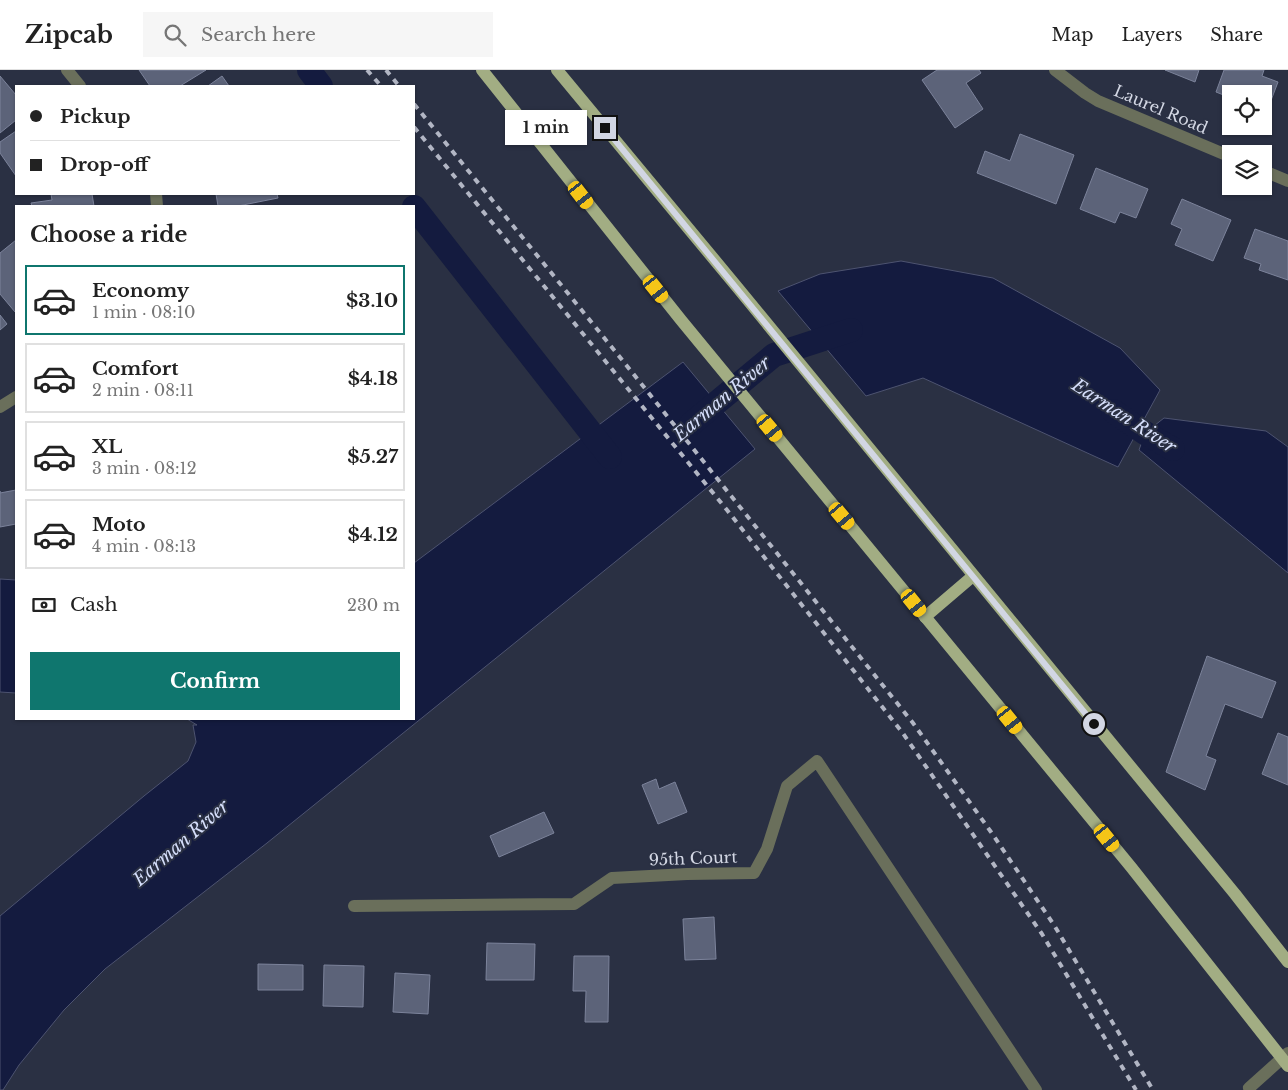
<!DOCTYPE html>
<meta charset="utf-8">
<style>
body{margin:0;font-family:"Libre Baskerville",serif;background:#f6f6f6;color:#222;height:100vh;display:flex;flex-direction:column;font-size:19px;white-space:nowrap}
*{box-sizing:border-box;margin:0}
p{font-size:16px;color:#767676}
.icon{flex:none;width:28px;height:28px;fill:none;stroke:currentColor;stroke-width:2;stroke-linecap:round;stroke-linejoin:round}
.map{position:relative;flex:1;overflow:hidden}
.panel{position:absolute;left:15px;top:135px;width:400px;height:515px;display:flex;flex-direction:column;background:#fff;border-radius:0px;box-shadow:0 1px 4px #0004}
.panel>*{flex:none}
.hud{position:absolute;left:15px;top:15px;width:400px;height:110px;border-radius:0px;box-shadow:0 1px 4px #0004;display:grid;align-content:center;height:110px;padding:0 15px;background:#fff}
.buttons{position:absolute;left:1222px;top:15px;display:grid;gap:10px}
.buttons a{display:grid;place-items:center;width:50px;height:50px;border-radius:0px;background:#fff;box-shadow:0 1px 4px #0004;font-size:25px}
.end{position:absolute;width:22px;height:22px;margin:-11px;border:6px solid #d2d6e3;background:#111;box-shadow:0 0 0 2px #111}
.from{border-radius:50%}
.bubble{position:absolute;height:35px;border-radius:0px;background:#fff;box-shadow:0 1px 4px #0004;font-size:16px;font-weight:700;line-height:35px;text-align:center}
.car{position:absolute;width:15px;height:30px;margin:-15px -8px;border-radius:6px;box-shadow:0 0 4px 1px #0007;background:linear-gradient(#f5c518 24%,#345 0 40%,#f5c518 0 76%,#345 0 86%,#f5c518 0)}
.hud b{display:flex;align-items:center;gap:18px;height:48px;font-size:19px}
.hud b+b{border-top:1px solid #e0e0e0}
.hud i{width:12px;height:12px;background:#222}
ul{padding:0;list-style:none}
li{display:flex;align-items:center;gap:15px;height:70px;margin:0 10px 8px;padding:0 5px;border:2px solid #e0e0e0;border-radius:0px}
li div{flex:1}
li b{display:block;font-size:19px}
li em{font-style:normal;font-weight:700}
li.current{border-color:#0f766e}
li>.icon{width:45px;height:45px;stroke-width:1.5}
h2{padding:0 15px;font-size:22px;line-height:60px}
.pay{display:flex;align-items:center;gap:12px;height:55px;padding:0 15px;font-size:19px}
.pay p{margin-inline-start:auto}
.cta{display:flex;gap:10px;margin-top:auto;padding:10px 15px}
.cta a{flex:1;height:58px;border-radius:0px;background:#0f766e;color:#fff;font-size:20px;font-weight:700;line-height:58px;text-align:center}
header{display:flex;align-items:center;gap:30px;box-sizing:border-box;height:70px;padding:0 25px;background:#fff;border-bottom:1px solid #e0e0e0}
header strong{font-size:24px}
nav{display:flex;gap:28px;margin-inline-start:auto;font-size:18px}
.search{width:350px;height:45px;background:#f6f6f6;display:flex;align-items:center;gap:12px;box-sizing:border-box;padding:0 18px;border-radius:0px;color:#767676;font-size:19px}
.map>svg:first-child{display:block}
.water{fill:#141b3f;stroke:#4d5370}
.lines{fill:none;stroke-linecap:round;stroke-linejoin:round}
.canal{stroke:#141b3f;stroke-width:24}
.building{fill:#5c6379;stroke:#7c839b}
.minor{stroke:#6a6f5b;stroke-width:12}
.major{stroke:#a2ad83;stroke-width:12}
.rail{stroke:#b2b6c4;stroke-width:4;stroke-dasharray:6 6;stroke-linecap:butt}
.route{stroke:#d2d6e3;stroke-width:6}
.labels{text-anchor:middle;stroke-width:4;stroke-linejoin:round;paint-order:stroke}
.street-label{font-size:16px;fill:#d2d6e3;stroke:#2a3043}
.water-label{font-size:18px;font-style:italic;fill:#d5defa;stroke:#2a3043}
</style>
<header>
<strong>Zipcab</strong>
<div class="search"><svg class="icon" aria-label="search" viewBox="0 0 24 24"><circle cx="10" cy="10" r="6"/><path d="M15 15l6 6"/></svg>Search here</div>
<nav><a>Map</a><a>Layers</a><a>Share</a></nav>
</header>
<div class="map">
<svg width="1288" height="1020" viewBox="0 0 1288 1020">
<rect width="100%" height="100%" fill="#2a3043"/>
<!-- water -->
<g class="water">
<path d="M901 191 993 208 1120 278 1160 320 1118 397 923 308 866 326 778 221 820 204Z"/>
<path d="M683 292 755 379 267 773 105 899 64 940 19 995 3 1020H0V846L144 726 188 691 196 672 193 655H197L187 649H414V493Z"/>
<path d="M1164 348 1266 361 1288 377V503L1139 380 1145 363Z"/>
<path d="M0 509 16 510V623L0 622Z"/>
</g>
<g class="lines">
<!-- canal -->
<g class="canal">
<path d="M309 0 321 16"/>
<path d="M414 137 610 387"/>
<path d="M1113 341 1145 363 1173 379"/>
<path d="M691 354 774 285 851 260"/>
</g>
</g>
<!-- building -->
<g class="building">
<path d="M139 0H206L180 16H150Z"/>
<path d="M937 0H979L981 3 966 13 983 39 955 58 922 10Z"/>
<path d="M1165 0H1199L1195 12Z"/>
<path d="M1224 0H1264L1262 6 1278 12 1267 41 1264 40V24H1231V28L1216 22Z"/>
<path d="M0 6 16 25V50L0 63Z"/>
<path d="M222 6 229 16H208Z"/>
<path d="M16 61V106L0 83V72Z"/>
<path d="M1020 64 1074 85 1056 134 977 103 985 81 1010 91Z"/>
<path d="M1096 98 1148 119 1136 148 1120 142 1115 153 1080 139Z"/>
<path d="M51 124H92L94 136H32L31 133 52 130Z"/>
<path d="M216 124H277L278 128 238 136H218Z"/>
<path d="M1182 129 1231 150 1213 191 1175 175 1182 159 1171 154Z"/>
<path d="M1255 159 1288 171V210L1259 200 1261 194 1244 188Z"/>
<path d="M16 170V241L15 242 0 224V183Z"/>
<path d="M0 245 7 254 0 260Z"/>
<path d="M16 420V454L0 457V421V423Z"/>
<path d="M1207 586 1276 612 1262 648 1225 634 1206 686 1216 690 1205 720 1166 702Z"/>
<path d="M1278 663 1288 667V715L1262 704Z"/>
<path d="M656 709 659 719 675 712 687 742 658 754 642 715Z"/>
<path d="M544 742 554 763 499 787 490 766Z"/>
<path d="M714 847 716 889 685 890 683 849Z"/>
<path d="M487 873 535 874 534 910H486Z"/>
<path d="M574 886H609L608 952H585L586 921H573Z"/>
<path d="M258 894 303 895V920H258Z"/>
<path d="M324 895 364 896 363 937 323 936Z"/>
<path d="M395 903 430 905 428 944 393 942Z"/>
</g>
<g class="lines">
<!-- minor -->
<g class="minor">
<path d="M67 0 80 16"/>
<path d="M1055 0 1085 23 1098 31 1231 87"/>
<path d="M1264 101 1288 111"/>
<path d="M156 124 157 136"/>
<path d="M0 337 16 327"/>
<path d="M354 836 574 834 612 808 687 804 754 803 767 779 787 716 817 691 1036 1020"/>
<path d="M1250 1020 1249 1018 1288 983"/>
</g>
<!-- major -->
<g class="major">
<path d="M482 0 681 250 1131 797 1288 996"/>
<path d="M557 0 737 217 1235 824 1288 892"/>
<path d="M925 547 973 506"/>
</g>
<!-- rail -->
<g class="rail">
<path d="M367 0 381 16"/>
<path d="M386 0 399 16"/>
<path d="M414 34 623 291 913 653 991 762 1054 855 1153 1020"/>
<path d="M414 57 727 440 902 662 1042 864 1136 1020"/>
</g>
</g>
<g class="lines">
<!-- route -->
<path class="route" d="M605 58 1094 654"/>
</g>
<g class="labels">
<!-- street labels -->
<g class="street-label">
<text transform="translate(1161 39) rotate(23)" y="6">Laurel Road</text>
<text transform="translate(693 788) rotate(-2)" y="6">95th Court</text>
</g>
<!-- water labels -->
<g class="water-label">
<text transform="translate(722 329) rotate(-40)" y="6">Earman River</text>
<text transform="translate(1124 346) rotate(33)" y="6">Earman River</text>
<text transform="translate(181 773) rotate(-41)" y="6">Earman River</text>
</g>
</g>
</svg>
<div class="buttons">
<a><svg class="icon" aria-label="locate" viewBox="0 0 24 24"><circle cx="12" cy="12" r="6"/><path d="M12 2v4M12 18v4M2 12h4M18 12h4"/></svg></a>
<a><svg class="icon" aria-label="layers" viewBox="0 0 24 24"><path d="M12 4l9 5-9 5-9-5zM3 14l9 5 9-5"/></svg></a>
</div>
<i class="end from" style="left:1094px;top:654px"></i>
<i class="end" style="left:605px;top:58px"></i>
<div class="bubble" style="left:505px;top:40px;width:82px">1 min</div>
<i class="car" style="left:581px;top:125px;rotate:142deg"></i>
<i class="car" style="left:656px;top:219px;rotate:141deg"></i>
<i class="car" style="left:770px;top:358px;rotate:140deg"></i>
<i class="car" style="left:842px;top:446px;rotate:140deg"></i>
<i class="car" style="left:914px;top:533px;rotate:141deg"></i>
<i class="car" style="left:1010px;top:650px;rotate:141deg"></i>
<i class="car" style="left:1107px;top:768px;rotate:141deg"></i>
<div class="hud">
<b><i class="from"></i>Pickup</b>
<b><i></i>Drop-off</b>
</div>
<section class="panel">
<h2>Choose a ride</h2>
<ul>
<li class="current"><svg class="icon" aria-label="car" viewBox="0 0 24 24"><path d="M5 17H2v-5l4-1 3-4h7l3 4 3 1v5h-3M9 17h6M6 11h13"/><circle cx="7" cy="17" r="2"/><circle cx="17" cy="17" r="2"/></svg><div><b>Economy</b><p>1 min · 08:10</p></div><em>$3.10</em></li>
<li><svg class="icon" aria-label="car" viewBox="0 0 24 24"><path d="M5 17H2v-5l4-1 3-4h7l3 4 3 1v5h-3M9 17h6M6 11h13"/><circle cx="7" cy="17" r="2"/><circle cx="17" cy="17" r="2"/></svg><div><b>Comfort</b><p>2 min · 08:11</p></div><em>$4.18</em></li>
<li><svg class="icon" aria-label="car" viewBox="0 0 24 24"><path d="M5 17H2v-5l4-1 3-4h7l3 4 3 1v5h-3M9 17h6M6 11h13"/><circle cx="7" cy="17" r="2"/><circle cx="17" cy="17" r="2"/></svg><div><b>XL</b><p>3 min · 08:12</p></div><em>$5.27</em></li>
<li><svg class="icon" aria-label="car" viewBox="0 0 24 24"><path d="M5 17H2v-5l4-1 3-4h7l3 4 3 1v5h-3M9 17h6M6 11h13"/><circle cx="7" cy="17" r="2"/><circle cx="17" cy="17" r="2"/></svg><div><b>Moto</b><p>4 min · 08:13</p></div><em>$4.12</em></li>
</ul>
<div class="pay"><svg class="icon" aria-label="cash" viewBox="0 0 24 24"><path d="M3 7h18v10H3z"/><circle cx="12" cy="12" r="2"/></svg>Cash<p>230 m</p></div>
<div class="cta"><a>Confirm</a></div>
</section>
</div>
